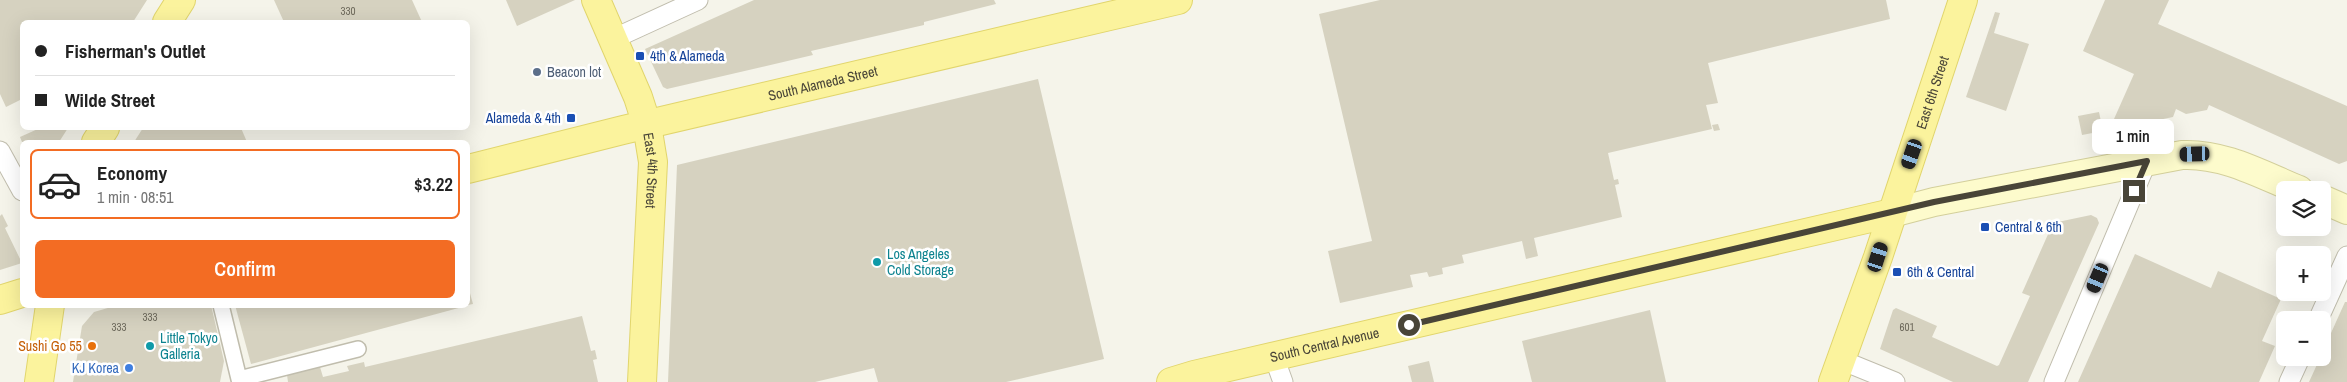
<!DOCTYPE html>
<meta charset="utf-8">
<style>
body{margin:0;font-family:"Archivo Narrow",sans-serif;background:#f6f6f6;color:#222;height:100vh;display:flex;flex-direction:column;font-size:19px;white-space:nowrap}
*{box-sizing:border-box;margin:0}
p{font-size:16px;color:#767676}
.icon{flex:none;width:28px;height:28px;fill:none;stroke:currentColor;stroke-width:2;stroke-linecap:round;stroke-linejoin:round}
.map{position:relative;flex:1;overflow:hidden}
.sheet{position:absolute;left:20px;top:140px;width:450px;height:168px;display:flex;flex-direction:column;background:#fff;border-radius:8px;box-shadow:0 5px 20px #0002}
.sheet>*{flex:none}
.banner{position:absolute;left:20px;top:20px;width:450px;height:110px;border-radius:8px;box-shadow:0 5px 20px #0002;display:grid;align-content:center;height:110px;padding:0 15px;background:#fff}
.controls{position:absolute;left:2276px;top:181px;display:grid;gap:10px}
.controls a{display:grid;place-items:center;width:55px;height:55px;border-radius:8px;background:#fff;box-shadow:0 5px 20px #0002;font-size:25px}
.end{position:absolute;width:22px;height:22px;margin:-11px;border:6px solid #494538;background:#fff;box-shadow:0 0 0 2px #fff}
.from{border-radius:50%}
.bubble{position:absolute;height:35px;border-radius:8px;background:#fff;box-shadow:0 5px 20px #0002;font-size:16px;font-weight:600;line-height:35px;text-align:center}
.car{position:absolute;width:15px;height:30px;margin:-15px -8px;border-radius:6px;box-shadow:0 0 4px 1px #0007;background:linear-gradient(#222 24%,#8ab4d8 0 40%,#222 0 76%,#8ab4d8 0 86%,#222 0)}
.banner b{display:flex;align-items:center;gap:18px;height:48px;font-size:19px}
.banner b+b{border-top:1px solid #e0e0e0}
.banner i{width:12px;height:12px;background:#222}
ul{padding:9px 0 0;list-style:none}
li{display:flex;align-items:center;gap:15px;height:70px;margin:0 10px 8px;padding:0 5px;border:2px solid transparent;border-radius:8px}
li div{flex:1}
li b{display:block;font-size:19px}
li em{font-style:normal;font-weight:600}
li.on{border-color:#f36c23}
li>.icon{width:45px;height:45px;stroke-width:1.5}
.cta{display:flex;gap:10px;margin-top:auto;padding:10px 15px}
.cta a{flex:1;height:58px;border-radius:8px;background:#f36c23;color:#fff;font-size:20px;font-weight:600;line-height:58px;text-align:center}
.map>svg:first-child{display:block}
.building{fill:#d6d2c0}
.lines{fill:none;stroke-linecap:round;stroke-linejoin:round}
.pedestrian-casing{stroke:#c0bdad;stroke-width:18}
.minor-casing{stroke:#c0bdad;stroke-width:21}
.secondary-casing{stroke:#d3cf9b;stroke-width:30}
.primary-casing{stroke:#e1d56c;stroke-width:30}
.pedestrian{stroke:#fff;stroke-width:15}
.minor{stroke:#fff;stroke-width:19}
.secondary{stroke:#fdfbcc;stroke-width:28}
.primary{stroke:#fbf39d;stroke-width:28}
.route{stroke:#494538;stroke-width:6}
.transit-dot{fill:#1a4fb4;stroke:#fff;stroke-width:2}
.service-dot{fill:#5c6f8a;stroke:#fff;stroke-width:2}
.culture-dot{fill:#0f9aa8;stroke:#fff;stroke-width:2}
.food-dot{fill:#e8710a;stroke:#fff;stroke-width:2}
.shop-dot{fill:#3f7fe0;stroke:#fff;stroke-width:2}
.labels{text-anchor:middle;stroke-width:5;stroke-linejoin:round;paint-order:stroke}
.number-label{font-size:11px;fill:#6c685a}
.transit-label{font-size:14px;fill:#164399;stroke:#fff;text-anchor:start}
.service-label{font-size:14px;fill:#4e5e75;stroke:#fff;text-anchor:start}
.street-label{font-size:14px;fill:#494538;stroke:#fff}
.culture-label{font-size:14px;fill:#0d838f;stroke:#fff;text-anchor:start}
.food-label{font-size:14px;fill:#c56008;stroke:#fff;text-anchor:end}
.shop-label{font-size:14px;fill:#366cbe;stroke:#fff;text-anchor:end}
</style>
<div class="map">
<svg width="2347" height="382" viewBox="0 0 2347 382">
<rect width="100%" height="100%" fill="#f5f4ea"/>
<!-- building -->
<g class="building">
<path d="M0 0H147L133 22H22V99L6 107 0 94Z"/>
<path d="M274 0H412L422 22H284Z"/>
<path d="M506 0H575L517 26Z"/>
<path d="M754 0H994L996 4 924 22V25L811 51 813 55 667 89 663 87 645 49Z"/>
<path d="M1380 0H1886L1890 19 1708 63 1718 103 1706 105 1712 129 1608 153 1614 180 1618 179 1619 184 1615 185 1622 217 1534 238 1538 256 1526 259 1522 241 1462 255 1464 263 1442 268 1443 274 1429 277 1427 272 1410 275 1413 287 1340 303 1328 251 1372 241 1319 14Z"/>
<path d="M2105 0H2169L2158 24 2347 106V161L2339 164 2209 105 2207 110 2186 114 2176 109 2173 117 2129 126 2114 119 2134 74 2083 51Z"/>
<path d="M1995 12 2000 13 1994 33 2029 44 2006 111 1966 97Z"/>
<path d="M1038 79 1104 359 1006 382H878L874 368 815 382H668L677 165Z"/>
<path d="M2099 112 2103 131 2082 135 2078 116Z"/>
<path d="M1718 124 1720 130 1714 131 1712 125Z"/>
<path d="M40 128H68L59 142H22L20 137Z"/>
<path d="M143 128H241L247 142H134Z"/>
<path d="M2 214 8 226 5 228 22 263 0 270V216Z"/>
<path d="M2091 215 2097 218 2099 223 2028 382H1953L1880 349 1893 310 1896 308 1937 326 1932 337 1997 366 1999 365 2030 296 2022 293 2053 223Z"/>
<path d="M2135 254 2211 288 2218 271 2281 299 2262 341 2275 346 2259 382H2078Z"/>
<path d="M468 286 473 304 468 305Z"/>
<path d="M2345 302H2347V382H2309L2320 358H2322V353Z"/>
<path d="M118 305H211L224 361 220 382H73L82 326 94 312Z"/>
<path d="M235 305H466V306L251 364Z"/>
<path d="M1650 310 1666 382H1532L1522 341Z"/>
<path d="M582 316 591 351 595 350 597 359 593 360 598 382H288L287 375 320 367 323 377 349 371 347 366 364 362 365 367Z"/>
<path d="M1429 361 1434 382H1412L1408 366Z"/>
</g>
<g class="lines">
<!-- pedestrian casing -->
<g class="pedestrian-casing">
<path id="pedestrian" d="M221 305 239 379 358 349"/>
</g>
<!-- minor casing -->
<g class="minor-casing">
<g id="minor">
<path d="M613 39 698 0"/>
<path d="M0 151 22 191"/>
<path d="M2318 320 2347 256"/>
<path d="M1274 357 1283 382"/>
<path d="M1841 360 1895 382"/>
<path d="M2054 382 2147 161"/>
<path d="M2289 382 2300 358"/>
</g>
</g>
<!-- secondary casing -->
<g class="secondary-casing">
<g id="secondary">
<path d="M2322 199 2347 210"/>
<path d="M1892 213 1934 202 2182 155C2224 153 2262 175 2299 190"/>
</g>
</g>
<!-- primary casing -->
<g class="primary-casing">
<g id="primary">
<path id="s1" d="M596 0 638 97 647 125 653 162 642 382"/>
<path d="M167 22 181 0"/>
<path d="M96 142 105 128"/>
<path id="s2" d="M468 169 623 130 1178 0"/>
<path d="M0 300 22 293"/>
<path d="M39 382 50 305"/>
<path id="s3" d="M1171 382 1194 375 1892 213"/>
<path id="s4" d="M1833 382 1878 257 1963 0"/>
</g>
</g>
<!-- pedestrian -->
<use href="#pedestrian" class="pedestrian"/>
<!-- minor -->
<use href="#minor" class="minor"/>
<!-- secondary -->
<use href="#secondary" class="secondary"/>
<!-- primary -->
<use href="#primary" class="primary"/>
</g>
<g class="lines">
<!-- route -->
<path class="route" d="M1409 325 1934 202 2147 161 2134 191"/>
</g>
<!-- markers -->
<g class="transit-dot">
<rect x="635" y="51" width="10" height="10" rx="2.5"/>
<rect x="566" y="113" width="10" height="10" rx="2.5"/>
<rect x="1980" y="222" width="10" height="10" rx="2.5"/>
<rect x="1892" y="267" width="10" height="10" rx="2.5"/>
</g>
<circle class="service-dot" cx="537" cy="72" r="5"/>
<g class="culture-dot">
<circle cx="877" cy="262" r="5"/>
<circle cx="150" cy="346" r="5"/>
</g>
<circle class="food-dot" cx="92" cy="346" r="5"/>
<circle class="shop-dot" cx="129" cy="368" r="5"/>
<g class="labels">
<!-- number labels -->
<g class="number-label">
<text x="348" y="15">330</text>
<text x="150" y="321">333</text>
<text x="119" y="331">333</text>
<text x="1907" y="331">601</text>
</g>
<!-- transit labels -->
<g class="transit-label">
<text x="650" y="61">4th &amp; Alameda</text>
<text x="561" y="123" text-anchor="end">Alameda &amp; 4th</text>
<text x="1995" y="232">Central &amp; 6th</text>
<text x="1907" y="277">6th &amp; Central</text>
</g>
<!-- service labels -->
<g class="service-label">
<text x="547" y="77">Beacon lot</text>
</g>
<!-- street labels -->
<g class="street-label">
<text dy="5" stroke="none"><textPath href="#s2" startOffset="365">South Alameda Street</textPath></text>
<text dy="5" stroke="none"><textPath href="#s4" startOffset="306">East 6th Street</textPath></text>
<text dy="5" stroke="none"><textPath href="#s1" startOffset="181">East 4th Street</textPath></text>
<text dy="5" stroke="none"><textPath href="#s3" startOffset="158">South Central Avenue</textPath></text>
</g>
<!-- culture labels -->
<g class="culture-label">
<text x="887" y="259">Los Angeles<tspan x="887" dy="16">Cold Storage</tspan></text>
<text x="160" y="343">Little Tokyo<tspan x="160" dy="16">Galleria</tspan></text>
</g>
<!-- food labels -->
<g class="food-label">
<text x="82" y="351">Sushi Go 55</text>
</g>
<!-- shop labels -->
<g class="shop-label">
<text x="119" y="373">KJ Korea</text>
</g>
</g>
</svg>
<div class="controls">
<a><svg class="icon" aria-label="layers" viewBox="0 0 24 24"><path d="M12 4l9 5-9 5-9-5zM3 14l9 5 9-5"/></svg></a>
<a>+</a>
<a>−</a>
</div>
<i class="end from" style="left:1409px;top:325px"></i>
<i class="end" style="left:2134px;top:191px"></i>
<div class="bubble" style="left:2092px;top:119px;width:82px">1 min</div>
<i class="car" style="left:1912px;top:154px;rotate:199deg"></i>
<i class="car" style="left:2195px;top:154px;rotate:268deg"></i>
<i class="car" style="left:1878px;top:257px;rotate:18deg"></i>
<i class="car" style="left:2098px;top:278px;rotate:203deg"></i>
<div class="banner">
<b><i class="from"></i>Fisherman's Outlet</b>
<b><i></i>Wilde Street</b>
</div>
<section class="sheet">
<ul>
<li class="on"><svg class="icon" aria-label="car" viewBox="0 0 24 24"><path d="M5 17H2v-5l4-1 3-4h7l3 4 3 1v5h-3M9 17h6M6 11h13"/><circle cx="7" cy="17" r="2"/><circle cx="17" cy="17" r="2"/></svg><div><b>Economy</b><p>1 min · 08:51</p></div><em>$3.22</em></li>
</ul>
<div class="cta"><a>Confirm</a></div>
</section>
</div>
